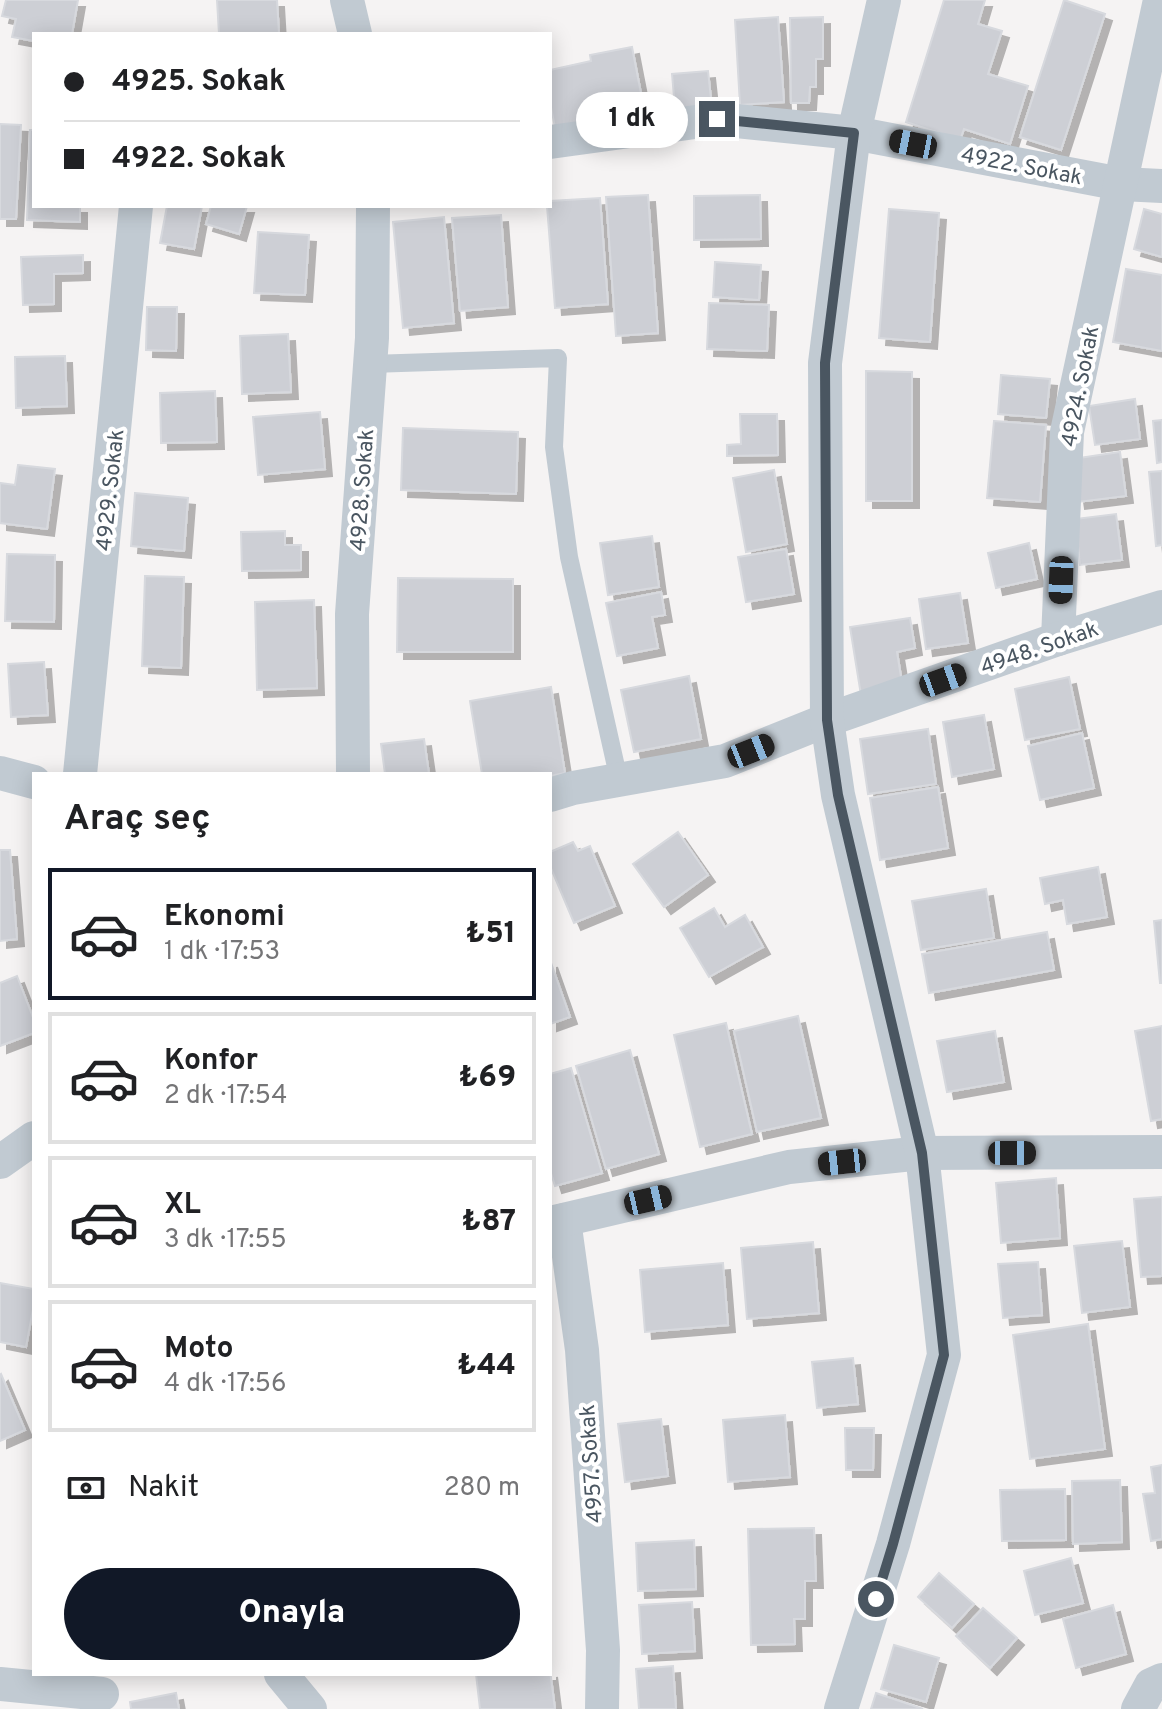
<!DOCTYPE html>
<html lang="tr">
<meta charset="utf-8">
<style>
body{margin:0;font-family:Overpass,sans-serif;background:#f2f2f2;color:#202124;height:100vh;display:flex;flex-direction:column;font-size:30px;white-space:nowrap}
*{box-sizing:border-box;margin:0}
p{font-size:26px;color:#757577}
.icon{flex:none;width:44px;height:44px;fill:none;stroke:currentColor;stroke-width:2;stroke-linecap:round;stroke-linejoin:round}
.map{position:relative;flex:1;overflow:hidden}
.details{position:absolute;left:32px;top:772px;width:520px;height:904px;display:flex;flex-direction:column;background:#fff;border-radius:0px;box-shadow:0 4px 20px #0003}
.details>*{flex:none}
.hud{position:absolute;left:32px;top:32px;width:520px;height:176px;border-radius:0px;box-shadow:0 4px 20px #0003;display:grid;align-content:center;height:176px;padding:0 32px;background:#fff}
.end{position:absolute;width:36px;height:36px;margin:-18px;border:10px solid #4a5661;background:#fff;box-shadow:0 0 0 4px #fff}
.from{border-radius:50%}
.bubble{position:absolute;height:56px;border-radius:28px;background:#fff;box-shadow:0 4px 20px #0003;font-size:26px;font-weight:800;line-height:56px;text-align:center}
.car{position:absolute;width:24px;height:48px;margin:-24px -12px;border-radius:10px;box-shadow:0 0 6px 2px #0007;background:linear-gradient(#222 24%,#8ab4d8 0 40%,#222 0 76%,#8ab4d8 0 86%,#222 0)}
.hud b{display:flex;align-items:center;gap:28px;height:76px;font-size:30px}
.hud b+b{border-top:2px solid #e0e0e0}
.hud i{width:20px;height:20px;background:#202124}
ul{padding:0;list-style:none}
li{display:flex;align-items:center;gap:24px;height:132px;margin:0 16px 12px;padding:0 16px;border:4px solid #e0e0e0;border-radius:0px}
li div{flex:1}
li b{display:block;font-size:30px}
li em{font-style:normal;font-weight:800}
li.active{border-color:#111827}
li>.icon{width:72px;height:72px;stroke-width:1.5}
h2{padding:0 32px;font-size:36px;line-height:96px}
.pay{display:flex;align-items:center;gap:20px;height:88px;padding:0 32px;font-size:30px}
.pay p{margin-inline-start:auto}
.primary-button{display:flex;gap:16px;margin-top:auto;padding:16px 32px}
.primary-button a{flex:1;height:92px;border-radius:48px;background:#111827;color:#fff;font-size:32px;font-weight:800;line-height:92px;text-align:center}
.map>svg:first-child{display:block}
.building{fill:#cdcfd5;stroke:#d7d9de;stroke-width:2;filter:url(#shadow)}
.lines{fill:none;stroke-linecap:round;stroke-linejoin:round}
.lane{stroke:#c1cad2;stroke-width:18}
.street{stroke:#c1cad2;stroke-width:34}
.route{stroke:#4a5661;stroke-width:10}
.labels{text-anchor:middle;stroke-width:8;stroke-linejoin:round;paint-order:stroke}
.street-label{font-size:22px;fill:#4a5661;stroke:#fff}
</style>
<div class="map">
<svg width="1162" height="1709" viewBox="0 0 1162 1709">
<defs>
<filter id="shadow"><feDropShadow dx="7" dy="7" stdDeviation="0" flood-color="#0004"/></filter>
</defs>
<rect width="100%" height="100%" fill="#f5f3f3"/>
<!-- building -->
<g class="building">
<path d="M6 0H78L72 34H34V41L12 37 16 19 2 16Z"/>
<path d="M217 0H277L279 34H219Z"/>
<path d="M944 0H985L978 24 1002 31 988 74 1028 86 1010 144 964 129 960 140 906 122Z"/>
<path d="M1064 0 1105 14 1061 150 1020 137Z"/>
<path d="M778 17 784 102 740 105 735 20Z"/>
<path d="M823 17V59H816V87H810L809 103H791L790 18Z"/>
<path d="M632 47 645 114 556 132 550 103V70L591 61 590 55Z"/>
<path d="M708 71 713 117 676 120 672 74Z"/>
<path d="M0 124 21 125 16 219H0Z"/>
<path d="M30 130H34V206H80V222L27 220Z"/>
<path d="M648 195 658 333 616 336 606 197Z"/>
<path d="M760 195 761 239 694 240V196Z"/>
<path d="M600 198 608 304 555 308 547 206H550V201Z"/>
<path d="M167 206H202L194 249 160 243Z"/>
<path d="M211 206H247L239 234 206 224Z"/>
<path d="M889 209 939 213 930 342 879 338Z"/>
<path d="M1144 209 1162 214V257L1134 249Z"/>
<path d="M501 215 508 307 460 311 452 218Z"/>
<path d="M444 217 454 323 403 328 393 222Z"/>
<path d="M258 232 309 235 305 295 254 293Z"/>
<path d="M83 255V273L54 274V304L23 305 21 257Z"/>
<path d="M715 262 761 265 759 300 713 297Z"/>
<path d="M1126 269 1162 275V351L1113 342Z"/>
<path d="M709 303 769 305 767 351 707 349Z"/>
<path d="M147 307H177L176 351 146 350Z"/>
<path d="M288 334 291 392 242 394 240 336Z"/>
<path d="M65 356 67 406 16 408 15 357Z"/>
<path d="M866 371 912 372V501H866Z"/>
<path d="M1001 375 1050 379 1046 418 998 414Z"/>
<path d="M215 391 217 442 161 443 160 393Z"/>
<path d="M1135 399 1140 439 1095 445 1089 406Z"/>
<path d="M320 412 325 469 258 475 253 417Z"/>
<path d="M740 414H777L778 455 727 456V445L741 444Z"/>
<path d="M1162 420V462L1157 463 1153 421Z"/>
<path d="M994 421 1046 425 1040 502 987 498Z"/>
<path d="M403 428 518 432 516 494 401 490Z"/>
<path d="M1120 452 1126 496 1078 502 1072 459Z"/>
<path d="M18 465 55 469 47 529 0 523V483L15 485Z"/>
<path d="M774 470 787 544 746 552 733 478Z"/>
<path d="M1162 471V545L1156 546 1149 472Z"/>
<path d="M135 493 188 498 184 551 131 546Z"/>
<path d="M1116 514 1122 560 1080 565 1075 519Z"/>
<path d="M285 531V545H301V570L242 571 241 532Z"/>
<path d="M652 536 659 587 608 595 600 543Z"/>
<path d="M1029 543 1037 579 996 588 988 553Z"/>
<path d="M786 549 794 594 746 602 738 557Z"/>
<path d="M7 554 55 555 54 622 5 621Z"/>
<path d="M145 576 184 577 181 668 142 666Z"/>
<path d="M398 578 513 579V652H397Z"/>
<path d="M661 592 665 615 652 617 658 648 617 656 606 603Z"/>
<path d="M960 593 968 643 926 649 919 599Z"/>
<path d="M314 600 317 688 257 690 255 602Z"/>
<path d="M910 618 915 648 897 652 903 689 861 695 850 627Z"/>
<path d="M44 662 48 715 11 717 8 664Z"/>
<path d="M689 676 701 739 634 752 621 690Z"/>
<path d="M1069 677 1080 729 1025 740 1015 689Z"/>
<path d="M551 687 565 773 550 776V774H482L470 701Z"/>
<path d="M984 715 994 769 952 777 943 722Z"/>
<path d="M928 729 936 784 868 794 860 739Z"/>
<path d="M1082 733 1094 788 1040 800 1028 746Z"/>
<path d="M424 739 429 774H385L381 744Z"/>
<path d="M938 787 948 848 880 860 870 798Z"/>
<path d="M678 832 708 875 664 907 633 864Z"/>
<path d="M573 842 578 851 590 846 615 906 574 923 550 866V852Z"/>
<path d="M0 850H10L17 939 0 941Z"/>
<path d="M1098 867 1107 917 1067 924 1063 900 1045 904 1040 878Z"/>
<path d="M986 889 994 938 921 950 912 901Z"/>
<path d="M714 908 725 927 745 915 763 947 709 977 680 928Z"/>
<path d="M1162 920V983H1160L1154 921Z"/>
<path d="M1047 932 1054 970 929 993 922 954Z"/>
<path d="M550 960 570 1017 550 1024Z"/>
<path d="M17 976 34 1020V1033L0 1046V983Z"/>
<path d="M798 1016 821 1118 757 1132 734 1031Z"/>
<path d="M726 1023 752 1134 700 1147 674 1035Z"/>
<path d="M1162 1026V1119L1151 1121 1135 1031Z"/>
<path d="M995 1031 1004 1082 947 1092 937 1041Z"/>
<path d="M630 1050 659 1154 606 1169 576 1066Z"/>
<path d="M571 1068 602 1173 555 1186 550 1170V1074Z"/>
<path d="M1056 1178 1060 1238 1001 1243 996 1183Z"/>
<path d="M1162 1197V1276L1141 1277 1134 1199Z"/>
<path d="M1122 1241 1130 1307 1082 1313 1074 1246Z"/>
<path d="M813 1242 819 1313 747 1319 741 1248Z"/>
<path d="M1038 1262 1042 1315 1003 1318 998 1264Z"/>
<path d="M723 1263 728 1325 645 1332 640 1270Z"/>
<path d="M0 1283 34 1289V1304L26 1347 0 1342Z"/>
<path d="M1088 1324 1105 1449 1030 1459 1013 1335Z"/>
<path d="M853 1358 858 1404 817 1408 812 1362Z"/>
<path d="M1 1374 25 1430 0 1441V1375Z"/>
<path d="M785 1415 790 1477 728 1482 723 1420Z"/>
<path d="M661 1419 668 1476 625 1482 618 1424Z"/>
<path d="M845 1428H874L873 1470H846Z"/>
<path d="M1162 1465V1539L1151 1541 1143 1494 1155 1493 1151 1467Z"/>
<path d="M1120 1480 1122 1542 1073 1544 1072 1481Z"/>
<path d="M1065 1489 1066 1540 1002 1541 1000 1490Z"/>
<path d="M814 1528 816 1581H805V1619H794L795 1644 751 1645 748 1529Z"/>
<path d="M694 1540 696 1589 638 1591 636 1543Z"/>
<path d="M1071 1558 1083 1603 1035 1615 1024 1571Z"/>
<path d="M939 1573 974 1604 952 1628 918 1597Z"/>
<path d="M692 1602 695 1651 642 1654 639 1605Z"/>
<path d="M1113 1605 1126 1654 1076 1668 1063 1619Z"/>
<path d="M983 1608 1017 1638 990 1668 956 1636Z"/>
<path d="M894 1645 939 1658 926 1702 881 1689Z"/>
<path d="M673 1666 676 1709H639L636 1669Z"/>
<path d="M550 1670 555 1709H480L476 1674H550Z"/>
<path d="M176 1693 179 1709H131L130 1702Z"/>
<path d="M876 1693 923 1709H871Z"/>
</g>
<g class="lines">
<!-- lane -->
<path class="lane" d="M370 364 558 358 554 447 569 557 619 780"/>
<!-- street -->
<g class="street">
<path d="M347 0 355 34"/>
<path d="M550 142 717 119 854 133 1121 184 1162 186"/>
<path d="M1058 639 1067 432 1160 0"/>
<path d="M0 773 34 782"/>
<path d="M80 774 136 206"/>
<path d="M353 774 352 614 372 338 373 206"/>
<path d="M550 795 573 788 725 761 827 720 1058 639 1162 607"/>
<path d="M0 1162 34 1138"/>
<path d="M564 1220 582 1350 603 1650 602 1709"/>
<path d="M550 1223 789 1167 922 1153 1162 1152"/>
<path d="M281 1674 310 1709"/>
<path d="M0 1684 102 1694"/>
<path d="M841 1709 893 1544 944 1355 922 1153 838 795 827 720 825 363 854 133 884 0"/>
<path d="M1138 1709 1151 1685 1162 1680"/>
</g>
</g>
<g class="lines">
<!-- route -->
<path class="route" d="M717 119 854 133 825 363 827 720 838 795 922 1153 944 1355 893 1544 876 1599"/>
</g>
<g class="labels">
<!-- street labels -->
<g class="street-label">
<text transform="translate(1022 165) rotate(11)" y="8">4922. Sokak</text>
<text transform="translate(1079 386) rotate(-79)" y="8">4924. Sokak</text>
<text transform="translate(109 490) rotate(-84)" y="8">4929. Sokak</text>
<text transform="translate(361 490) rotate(-86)" y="8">4928. Sokak</text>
<text transform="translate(1039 647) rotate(-19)" y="8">4948. Sokak</text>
<text transform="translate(590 1464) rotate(-94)" y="8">4957. Sokak</text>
</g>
</g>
</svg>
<i class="end from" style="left:876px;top:1599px"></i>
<i class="end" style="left:717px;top:119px"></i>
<div class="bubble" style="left:576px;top:92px;width:112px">1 dk</div>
<i class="car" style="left:913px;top:144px;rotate:281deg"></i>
<i class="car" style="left:1061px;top:580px;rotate:182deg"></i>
<i class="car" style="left:943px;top:680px;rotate:70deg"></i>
<i class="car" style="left:751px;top:751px;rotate:68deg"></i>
<i class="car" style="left:1012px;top:1153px;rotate:90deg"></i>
<i class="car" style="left:842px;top:1162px;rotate:264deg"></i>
<i class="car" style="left:648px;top:1200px;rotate:77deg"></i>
<div class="hud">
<b><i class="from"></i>4925. Sokak</b>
<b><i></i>4922. Sokak</b>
</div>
<section class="details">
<h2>Araç seç</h2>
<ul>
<li class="active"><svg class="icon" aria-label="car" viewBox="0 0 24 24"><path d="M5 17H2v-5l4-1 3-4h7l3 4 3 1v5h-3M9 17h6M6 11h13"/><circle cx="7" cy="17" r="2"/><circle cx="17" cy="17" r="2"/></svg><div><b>Ekonomi</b><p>1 dk · 17:53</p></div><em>₺51</em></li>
<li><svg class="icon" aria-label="car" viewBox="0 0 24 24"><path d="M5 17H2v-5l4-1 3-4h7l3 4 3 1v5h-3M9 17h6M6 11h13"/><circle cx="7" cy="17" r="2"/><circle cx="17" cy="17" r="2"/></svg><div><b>Konfor</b><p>2 dk · 17:54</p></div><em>₺69</em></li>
<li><svg class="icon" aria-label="car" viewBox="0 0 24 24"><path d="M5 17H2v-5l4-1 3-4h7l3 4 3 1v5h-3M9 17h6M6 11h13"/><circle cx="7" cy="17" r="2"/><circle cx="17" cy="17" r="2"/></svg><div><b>XL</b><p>3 dk · 17:55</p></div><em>₺87</em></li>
<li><svg class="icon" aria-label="car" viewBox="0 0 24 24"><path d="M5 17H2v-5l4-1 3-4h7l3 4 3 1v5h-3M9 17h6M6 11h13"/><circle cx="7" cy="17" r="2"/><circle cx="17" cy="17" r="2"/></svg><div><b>Moto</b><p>4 dk · 17:56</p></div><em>₺44</em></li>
</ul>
<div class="pay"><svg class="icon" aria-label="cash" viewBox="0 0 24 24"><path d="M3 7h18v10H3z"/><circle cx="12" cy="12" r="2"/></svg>Nakit<p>280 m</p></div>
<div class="primary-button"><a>Onayla</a></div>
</section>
</div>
